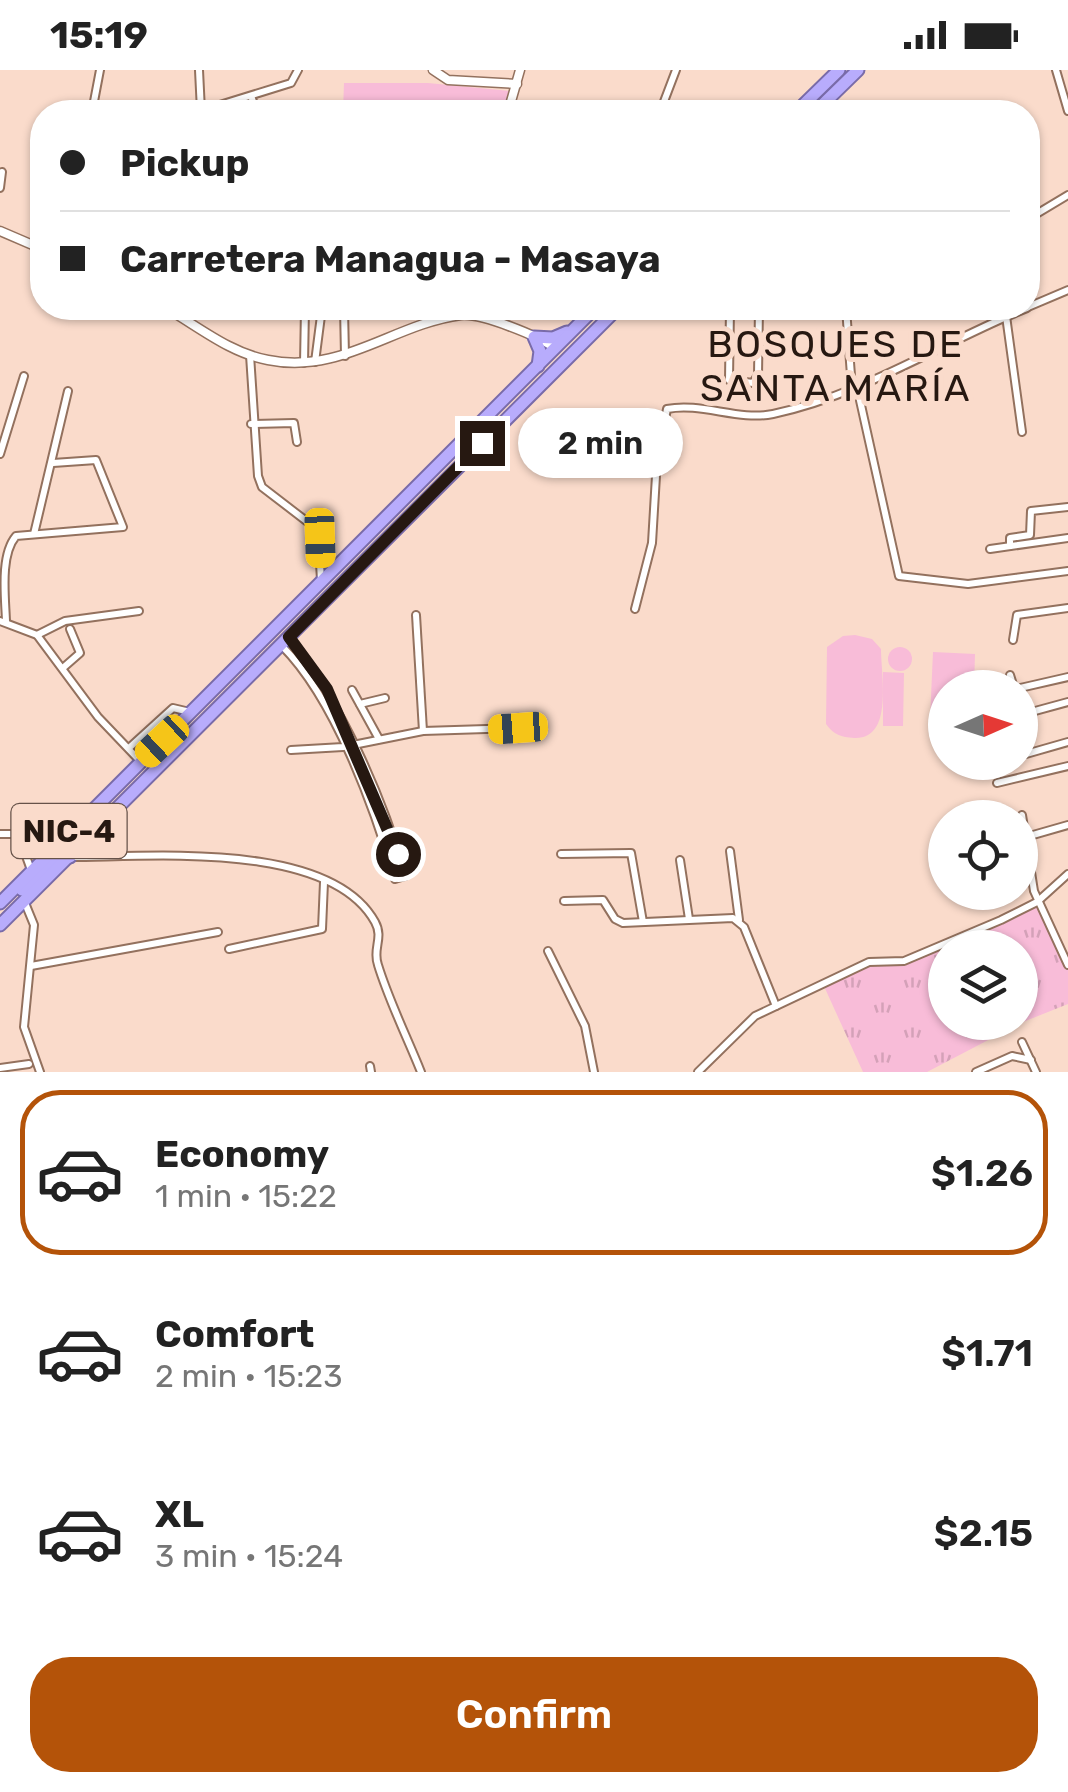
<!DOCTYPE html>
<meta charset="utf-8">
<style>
body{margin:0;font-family:Rubik,sans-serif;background:#f6f6f6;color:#222;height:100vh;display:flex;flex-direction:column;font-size:38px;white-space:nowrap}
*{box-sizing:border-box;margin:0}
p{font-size:32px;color:#767676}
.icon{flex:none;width:55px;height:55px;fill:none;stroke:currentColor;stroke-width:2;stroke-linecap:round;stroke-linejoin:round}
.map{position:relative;height:1002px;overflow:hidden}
.panel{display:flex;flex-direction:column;background:#fff;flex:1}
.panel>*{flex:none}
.guide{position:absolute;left:30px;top:30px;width:1010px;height:220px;border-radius:40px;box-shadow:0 2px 8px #0004;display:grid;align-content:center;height:220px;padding:0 30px;background:#fff}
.needle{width:65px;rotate:87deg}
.buttons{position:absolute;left:928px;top:600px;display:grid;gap:20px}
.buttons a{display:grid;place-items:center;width:110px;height:110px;border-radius:50%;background:#fff;box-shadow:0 2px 8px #0004;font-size:50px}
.end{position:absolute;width:45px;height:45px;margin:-22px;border:12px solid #261811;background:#fff;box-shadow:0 0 0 5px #fff}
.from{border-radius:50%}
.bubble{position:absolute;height:70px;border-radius:35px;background:#fff;box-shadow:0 2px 8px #0004;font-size:32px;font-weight:600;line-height:70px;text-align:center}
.car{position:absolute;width:30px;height:60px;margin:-30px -15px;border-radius:12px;box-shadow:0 0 8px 2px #0007;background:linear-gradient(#f5c518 24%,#345 0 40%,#f5c518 0 76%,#345 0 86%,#f5c518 0)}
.guide b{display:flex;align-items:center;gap:35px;height:95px;font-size:38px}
.guide b+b{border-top:2px solid #e0e0e0}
.guide i{width:25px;height:25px;background:#222}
ul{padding:18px 0 0;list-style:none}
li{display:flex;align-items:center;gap:30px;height:165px;margin:0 20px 15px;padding:0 10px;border:5px solid transparent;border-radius:40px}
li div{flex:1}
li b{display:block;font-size:38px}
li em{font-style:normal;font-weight:600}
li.active{border-color:#b45309}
li>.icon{width:90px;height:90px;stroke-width:1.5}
.button{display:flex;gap:20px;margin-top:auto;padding:20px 30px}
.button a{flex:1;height:115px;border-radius:40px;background:#b45309;color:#fff;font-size:40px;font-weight:600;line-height:115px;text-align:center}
.status{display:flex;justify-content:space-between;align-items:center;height:70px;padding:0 50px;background:#fff;direction:ltr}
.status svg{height:28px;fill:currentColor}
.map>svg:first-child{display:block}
.grass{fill:url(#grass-tufts);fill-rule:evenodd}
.garden{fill:#f8bcd8}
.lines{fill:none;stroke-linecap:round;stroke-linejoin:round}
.minor-casing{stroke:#93715e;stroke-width:10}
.tertiary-casing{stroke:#93715e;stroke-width:11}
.trunk-casing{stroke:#796ba9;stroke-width:15}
.minor{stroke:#fff;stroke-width:6}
.tertiary{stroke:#fff;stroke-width:8}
.trunk{stroke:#b8acfc;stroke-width:11}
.route{stroke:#261811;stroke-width:12}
.labels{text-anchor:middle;stroke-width:10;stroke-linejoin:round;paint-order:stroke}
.shield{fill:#fadbcb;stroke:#665249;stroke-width:2.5}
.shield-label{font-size:32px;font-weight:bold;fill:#261811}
.neighbourhood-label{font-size:38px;letter-spacing:2.5px;fill:#261811;stroke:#fadbcb}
</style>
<div class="status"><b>15:19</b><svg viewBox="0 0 49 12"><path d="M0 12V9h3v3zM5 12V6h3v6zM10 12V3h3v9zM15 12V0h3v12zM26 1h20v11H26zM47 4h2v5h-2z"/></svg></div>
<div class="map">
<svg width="1068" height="1002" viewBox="0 0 1068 1002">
<defs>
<pattern id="grass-tufts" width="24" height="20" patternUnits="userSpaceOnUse" patternTransform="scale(2.5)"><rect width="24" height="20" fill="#f8bcd8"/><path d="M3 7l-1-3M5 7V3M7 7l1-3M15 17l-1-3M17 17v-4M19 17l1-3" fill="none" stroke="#d4a1b8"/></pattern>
</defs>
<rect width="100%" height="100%" fill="#fadbcb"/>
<!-- grass -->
<path class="grass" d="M1037 832 1068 895V934L1023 952 927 1002H863L823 914 869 892 904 891ZM945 878H1020V952H945Z"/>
<!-- garden -->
<g class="garden">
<path d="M344 13H428L510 21 503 42H343Z"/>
<path d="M855 565 872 569 881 579C881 606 894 670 854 668 841 667 834 665 826 654L827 577 843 566Z"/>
<circle cx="900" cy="589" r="12"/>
<path d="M933 582 975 584 974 617 945 618V650L930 649Z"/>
<path d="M883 602 904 603 903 656H883Z"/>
</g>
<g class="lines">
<!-- minor casing -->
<g class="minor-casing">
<g id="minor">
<path d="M199 0 201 41"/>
<path d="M1056 0 1068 41"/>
<path d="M251 26 257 42"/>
<path d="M92 42 100 0"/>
<path d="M197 42 291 13 298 0"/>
<path d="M660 42 676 0"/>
<path d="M0 118 2 102"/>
<path d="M1028 149 1068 125"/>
<path d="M1028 237 1068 220"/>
<path d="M344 238 345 286"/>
<path d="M730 238 729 310 753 313 758 305 759 238"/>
<path d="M846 238 852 319"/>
<path d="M1006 246 1022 362"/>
<path d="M250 285 258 406 262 417 318 460 321 510"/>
<path d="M315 292 322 238"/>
<path d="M304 293 305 238"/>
<path d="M857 317 899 506 968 514 1068 501"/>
<path d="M251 354 294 353 297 372"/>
<path d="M0 384 24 306"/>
<path d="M34 464 68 321"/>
<path d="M1010 476V468L1030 465 1031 441 1068 437"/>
<path d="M990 479 1068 468"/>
<path d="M635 539 652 473 657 389 667 339C701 332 738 351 773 344 863 325 943 272 1027 238"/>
<path d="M416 545 423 661"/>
<path d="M0 551 37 565 98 647 140 691"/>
<path d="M6 551C5 525 0 485 16 466L123 457 96 390 53 393"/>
<path d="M37 565 65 551 139 541"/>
<path d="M1013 570 1017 545 1068 538"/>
<path d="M282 576C335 629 374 737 395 809L405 806C381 722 342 637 289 567"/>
<path d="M64 597 80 583 70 559"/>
<path d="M1010 605 1014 618"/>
<path d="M1020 618 1068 607"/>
<path d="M352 620 379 669"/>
<path d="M360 634 385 628"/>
<path d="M1024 644 1068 632"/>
<path d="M129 678 173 638 190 642"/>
<path d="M291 680 343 677 423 661 518 658"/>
<path d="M1026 684 1068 672"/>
<path d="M997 713 1068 696"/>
<path d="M1022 745 1034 821 1068 895"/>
<path d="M0 764H18L31 800"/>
<path d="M1026 767 1068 755"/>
<path d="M730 781 739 850"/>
<path d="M561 784 631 783 643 852"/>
<path d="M71 787C150 787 330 770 375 852 384 868 372 879 378 895 389 931 407 967 421 1002"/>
<path d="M680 790 689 849"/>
<path d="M564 831 603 830 615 849 623 853 733 848 744 857 776 936"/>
<path d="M25 833 34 855 24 957 40 1002"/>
<path d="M229 879 322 859 324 812"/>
<path d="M548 881 585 956 594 1002"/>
<path d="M31 896 218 862"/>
<path d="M1022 972 1036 1002"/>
<path d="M370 996 371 1002"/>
<path d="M0 998 29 994"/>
<path d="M698 1002 755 946 869 892 904 891 1001 850 1037 832 1068 804"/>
<path d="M976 1002 1012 986 1031 990"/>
</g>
</g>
<!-- tertiary casing -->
<g class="tertiary-casing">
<g id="tertiary">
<path d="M433 0 448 10 517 14"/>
<path d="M508 42 520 0"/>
<path d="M0 161 42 179"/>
<path d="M166 238C199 257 230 283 268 290 341 305 393 254 461 245 482 243 538 266 555 278"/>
</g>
</g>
<!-- trunk casing -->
<g class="trunk-casing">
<g id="trunk">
<path d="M796 42 839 0"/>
<path d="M815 42 858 0"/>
<path d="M538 296 540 281 534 267 553 268 567 262"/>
<path d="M22 820 57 788 70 787"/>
<path d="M0 833 595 238"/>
<path d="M0 855 618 238"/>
</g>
</g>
<!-- minor -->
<use href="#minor" class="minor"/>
<!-- tertiary -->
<use href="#tertiary" class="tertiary"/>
<!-- trunk -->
<use href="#trunk" class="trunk"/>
</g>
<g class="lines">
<!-- route -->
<path class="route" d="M398 784 327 619 289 567 482 373"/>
</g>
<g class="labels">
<!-- shield labels -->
<rect class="shield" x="11.5" y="734" width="115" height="54" rx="8"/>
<g class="shield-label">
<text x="69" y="772">NIC-4</text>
</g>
<!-- neighbourhood labels -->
<g class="neighbourhood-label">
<text x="836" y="287">BOSQUES DE<tspan x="836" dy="44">SANTA MARÍA</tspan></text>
</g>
</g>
</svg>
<div class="buttons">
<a><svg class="needle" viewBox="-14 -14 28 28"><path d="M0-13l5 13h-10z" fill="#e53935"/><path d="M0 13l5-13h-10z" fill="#767676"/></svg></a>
<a><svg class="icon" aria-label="locate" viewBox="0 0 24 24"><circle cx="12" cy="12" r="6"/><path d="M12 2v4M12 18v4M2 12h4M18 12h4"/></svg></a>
<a><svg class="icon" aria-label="layers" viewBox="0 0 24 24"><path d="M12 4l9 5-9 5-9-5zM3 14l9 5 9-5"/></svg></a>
</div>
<i class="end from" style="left:398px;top:784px"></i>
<i class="end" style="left:482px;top:373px"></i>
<div class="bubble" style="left:518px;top:338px;width:165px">2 min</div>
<i class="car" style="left:320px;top:468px;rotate:178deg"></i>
<i class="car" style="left:518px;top:658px;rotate:266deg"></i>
<i class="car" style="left:162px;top:671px;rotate:227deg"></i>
<div class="guide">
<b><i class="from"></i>Pickup</b>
<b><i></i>Carretera Managua - Masaya</b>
</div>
</div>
<section class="panel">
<ul>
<li class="active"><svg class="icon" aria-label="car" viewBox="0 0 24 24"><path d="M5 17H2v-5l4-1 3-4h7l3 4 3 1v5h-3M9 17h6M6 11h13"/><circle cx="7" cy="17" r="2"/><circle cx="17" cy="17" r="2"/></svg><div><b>Economy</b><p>1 min · 15:22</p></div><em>$1.26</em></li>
<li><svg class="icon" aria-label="car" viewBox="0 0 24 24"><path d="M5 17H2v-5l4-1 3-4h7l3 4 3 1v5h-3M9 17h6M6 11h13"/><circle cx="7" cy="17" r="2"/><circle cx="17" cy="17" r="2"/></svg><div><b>Comfort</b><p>2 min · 15:23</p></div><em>$1.71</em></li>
<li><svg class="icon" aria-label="car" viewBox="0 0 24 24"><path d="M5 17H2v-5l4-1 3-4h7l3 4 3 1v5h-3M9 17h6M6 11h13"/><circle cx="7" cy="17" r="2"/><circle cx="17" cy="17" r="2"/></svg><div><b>XL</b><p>3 min · 15:24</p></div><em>$2.15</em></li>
</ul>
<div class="button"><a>Confirm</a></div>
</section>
